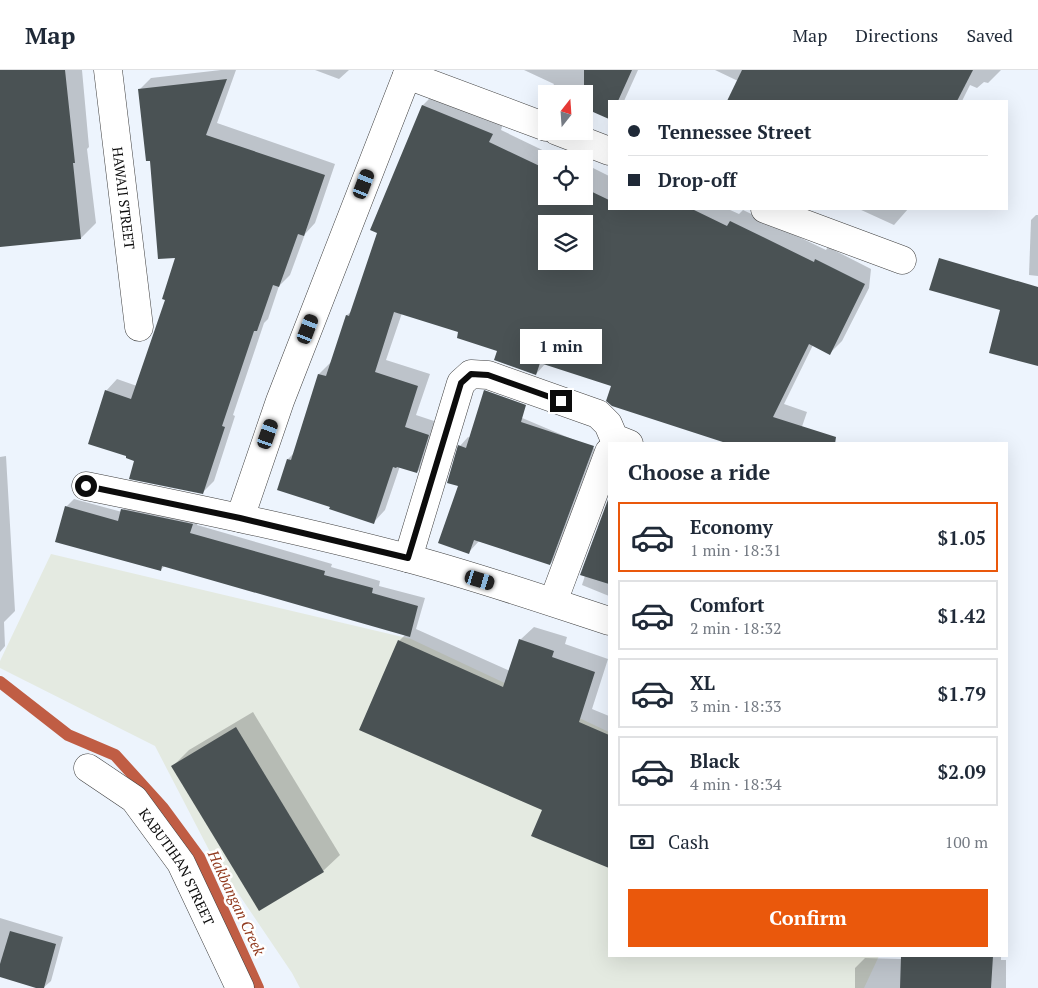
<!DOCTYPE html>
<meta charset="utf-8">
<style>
body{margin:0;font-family:"PT Serif",serif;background:#f6f6f7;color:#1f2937;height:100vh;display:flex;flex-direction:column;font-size:19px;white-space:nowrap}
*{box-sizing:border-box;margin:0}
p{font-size:16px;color:#747a83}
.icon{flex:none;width:28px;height:28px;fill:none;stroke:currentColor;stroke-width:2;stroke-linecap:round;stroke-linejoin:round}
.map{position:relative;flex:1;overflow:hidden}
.panel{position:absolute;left:608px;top:372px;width:400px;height:515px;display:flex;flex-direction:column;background:#fff;border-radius:0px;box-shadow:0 5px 20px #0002}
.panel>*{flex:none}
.banner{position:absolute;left:608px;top:30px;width:400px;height:110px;border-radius:0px;box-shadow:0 5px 20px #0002;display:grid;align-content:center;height:110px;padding:0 20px;background:#fff}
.needle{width:32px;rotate:17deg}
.tools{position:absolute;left:538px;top:15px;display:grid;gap:10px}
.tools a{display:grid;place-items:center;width:55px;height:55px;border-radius:0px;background:#fff;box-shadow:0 5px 20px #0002;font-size:25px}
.end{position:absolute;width:22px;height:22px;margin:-11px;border:6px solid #0c0c0c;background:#fff;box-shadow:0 0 0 2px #fff}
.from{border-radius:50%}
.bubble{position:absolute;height:35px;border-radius:0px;background:#fff;box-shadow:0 5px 20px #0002;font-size:16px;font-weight:700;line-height:35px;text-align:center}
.car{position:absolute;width:15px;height:30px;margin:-15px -8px;border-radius:6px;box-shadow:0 0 4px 1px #0007;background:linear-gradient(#222 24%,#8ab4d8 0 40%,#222 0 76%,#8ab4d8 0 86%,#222 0)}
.banner b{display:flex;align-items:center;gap:18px;height:48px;font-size:19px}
.banner b+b{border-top:1px solid #e0e1e3}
.banner i{width:12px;height:12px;background:#1f2937}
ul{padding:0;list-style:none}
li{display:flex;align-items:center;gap:15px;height:70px;margin:0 10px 8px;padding:0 10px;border:2px solid #e0e1e3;border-radius:0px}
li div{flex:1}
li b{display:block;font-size:19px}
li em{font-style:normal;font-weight:700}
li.current{border-color:#ea580c}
li>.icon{width:45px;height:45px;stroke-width:1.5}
h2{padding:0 20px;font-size:22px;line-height:60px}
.pay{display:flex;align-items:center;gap:12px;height:55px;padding:0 20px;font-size:19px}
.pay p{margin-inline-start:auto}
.button{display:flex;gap:10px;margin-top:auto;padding:10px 20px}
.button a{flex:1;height:58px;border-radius:0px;background:#ea580c;color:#fff;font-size:20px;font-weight:700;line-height:58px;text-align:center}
header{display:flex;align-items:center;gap:30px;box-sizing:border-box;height:70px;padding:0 25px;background:#fff;border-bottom:1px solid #e0e1e3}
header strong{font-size:24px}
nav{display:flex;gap:28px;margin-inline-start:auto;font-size:18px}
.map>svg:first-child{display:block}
.industrial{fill:#e4eae1}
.shadow{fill:#0003;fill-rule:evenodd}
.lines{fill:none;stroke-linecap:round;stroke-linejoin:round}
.stream{stroke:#c05d44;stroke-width:12}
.building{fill:#4a5254;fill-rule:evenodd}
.street-casing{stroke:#3f3f3f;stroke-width:29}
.street{stroke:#fff;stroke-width:28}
.route{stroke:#0c0c0c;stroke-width:6}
.labels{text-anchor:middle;stroke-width:5;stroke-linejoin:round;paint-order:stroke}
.street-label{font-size:14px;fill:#0c0c0c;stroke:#fff}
.water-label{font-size:15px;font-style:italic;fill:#923c21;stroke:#fff}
</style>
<header>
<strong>Map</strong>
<nav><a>Map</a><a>Directions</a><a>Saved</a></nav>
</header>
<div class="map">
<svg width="1038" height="918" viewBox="0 0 1038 918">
<rect width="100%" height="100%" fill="#edf4fd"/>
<!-- industrial -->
<path class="industrial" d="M51 484 411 569 609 662V886H879L864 918H300L292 903 209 780 155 676 0 598V591Z"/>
<!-- shadow -->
<g class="shadow">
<path d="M0 0H82L89 77 87 79 96 153 81 168 0 176Z"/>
<path d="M221 0H236L217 53 335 94 315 153 305 164 290 205 279 216 268 249 264 253 233 345 235 346 214 411 202 423 128 386 106 321 117 309 137 316 166 229 177 186 151 90 140 19 151 8Z"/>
<path d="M315 0H349L339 9Z"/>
<path d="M524 0H638L624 31H609V48L584 37V24H556L550 21 554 14Z"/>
<path d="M715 0H1001L988 13 984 12 977 18 970 15 962 31H728L738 11Z"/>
<path d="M435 23 504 51 501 60 561 89H546V126H584V100L589 96 609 106V139H728L739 144 743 140 826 180 828 177 871 199 869 218 842 271 830 283 813 275 784 334 807 342 796 374 546 293 536 304 498 280 460 262 402 243 386 290 430 304 416 345 440 353 429 390 417 402 400 396 385 440 373 453 332 436 288 389 294 383 319 304 332 291 347 245 353 240 423 35ZM546 154H584V191H546Z"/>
<path d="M859 139H908L894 155Z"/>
<path d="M1036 145H1038V206L1029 205 1031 150Z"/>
<path d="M487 333 598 380 559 485 550 494 479 471 469 482 460 416V376L468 367 470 368Z"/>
<path d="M6 386 15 541 4 552 5 576 0 582V387Z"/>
<path d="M74 429 122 442 130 432 200 446 197 455 332 494 331 497 380 511 379 516 425 528 416 559 510 601 520 570 534 557 567 567 565 574 608 589 592 639 609 646V792L544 739 399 571 406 564 165 496 160 500 66 437Z"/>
<path d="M609 431V526L582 515Z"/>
<path d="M253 642 340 785 323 801 173 696 189 680Z"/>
<path d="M0 848 63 867 51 911 43 918 0 906Z"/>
<path d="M902 886H1001V890H1006V918H855V898L865 888 902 889Z"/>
</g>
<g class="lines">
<!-- stream -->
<path class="stream" d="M0 612 68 665 115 685 163 738 199 787 258 918"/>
</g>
<!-- building -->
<g class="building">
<path d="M0 0H65L75 93H73L81 169 0 177Z"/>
<path d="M584 0H632L618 31H609V49L584 38Z"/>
<path d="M742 0H973L957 31H727Z"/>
<path d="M227 9 206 65 325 105 304 166 298 164 279 217 273 215 257 261H254L222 356 225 357 203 424 129 409 134 391 126 388V386L88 374 105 320 131 329 165 230 162 229 175 188 158 189 150 91H146L138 19Z"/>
<path d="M422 35 493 64 489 72 546 99V126H584V118L609 130V139H692L727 156 730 151 814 192 815 189 865 214 830 285 809 274 773 347 836 367 835 374H729L612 336 606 331 611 316 540 293 536 305 494 290 497 281 457 268 458 262 394 242 375 302 418 316 405 357 429 365 417 403 397 397 396 398 393 397 374 454 329 439 330 437 277 420 287 389 291 390 318 304 326 306 346 245 349 246 377 163 370 160ZM546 154H584V191H546Z"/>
<path d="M939 188 1038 217V296L989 283 1000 240 929 220Z"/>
<path d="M484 320 526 335 521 352 594 376 550 495 474 470 469 484 438 473 458 416 447 413 458 375 466 378Z"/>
<path d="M609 427V514L580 505Z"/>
<path d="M65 436 118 451 121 439 193 454 190 463 325 501 324 505 373 518 372 523 418 536 410 567 162 496 161 501 55 472Z"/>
<path d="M519 569 554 581 552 587 595 602 579 652 609 665V798L531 766 542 740 359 660 398 570 503 617Z"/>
<path d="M236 657 324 802 259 841 171 696Z"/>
<path d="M10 861 56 874 44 918H36L0 907V894Z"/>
<path d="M901 886H993L991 918H900Z"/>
</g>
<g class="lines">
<!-- street casing -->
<g class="street-casing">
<g id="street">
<path id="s1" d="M108 0 139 257"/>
<path d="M407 5 546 57"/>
<path d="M557 61 609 81"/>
<path d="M765 139 902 190"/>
<path d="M86 416C194 438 301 460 407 488 475 506 542 529 609 551"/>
<path d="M240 448 280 331 409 0"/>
<path d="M408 488 461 313 471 304 488 305 598 344 608 354 614 368 629 374"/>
<path d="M553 532 609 382"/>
<path id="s2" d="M88 698 134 729 181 793 240 918"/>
</g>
</g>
<!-- street -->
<use href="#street" class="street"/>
</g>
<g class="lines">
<!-- route -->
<path class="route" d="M86 416 240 448 408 488 461 313 471 304 488 305 561 331"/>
</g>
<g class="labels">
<!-- street labels -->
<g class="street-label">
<text dy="5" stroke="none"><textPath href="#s1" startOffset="129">HAWAII STREET</textPath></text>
<text dy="5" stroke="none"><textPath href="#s2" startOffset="136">KABUTIHAN STREET</textPath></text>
</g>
<!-- water labels -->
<g class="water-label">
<text transform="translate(236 833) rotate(65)" y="5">Hakbangan Creek</text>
</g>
</g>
</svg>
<div class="tools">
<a><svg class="needle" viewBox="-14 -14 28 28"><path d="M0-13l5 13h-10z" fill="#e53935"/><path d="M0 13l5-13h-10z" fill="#747a83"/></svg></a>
<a><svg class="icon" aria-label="locate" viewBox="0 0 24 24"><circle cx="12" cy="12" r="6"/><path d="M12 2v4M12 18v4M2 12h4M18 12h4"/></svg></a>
<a><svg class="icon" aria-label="layers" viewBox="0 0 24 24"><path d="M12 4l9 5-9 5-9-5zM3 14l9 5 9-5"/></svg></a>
</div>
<i class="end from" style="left:86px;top:416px"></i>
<i class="end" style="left:561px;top:331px"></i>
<div class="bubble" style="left:520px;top:259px;width:82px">1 min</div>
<i class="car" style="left:364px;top:114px;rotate:21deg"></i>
<i class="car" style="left:308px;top:259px;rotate:21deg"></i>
<i class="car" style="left:268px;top:364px;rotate:19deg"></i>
<i class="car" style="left:480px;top:510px;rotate:107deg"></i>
<div class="banner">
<b><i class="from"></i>Tennessee Street</b>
<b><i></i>Drop-off</b>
</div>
<section class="panel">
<h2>Choose a ride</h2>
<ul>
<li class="current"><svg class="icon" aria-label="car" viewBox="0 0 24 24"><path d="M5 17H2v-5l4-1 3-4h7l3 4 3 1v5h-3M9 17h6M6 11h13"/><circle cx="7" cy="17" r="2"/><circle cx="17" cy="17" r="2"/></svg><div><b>Economy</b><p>1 min · 18:31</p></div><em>$1.05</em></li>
<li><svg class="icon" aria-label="car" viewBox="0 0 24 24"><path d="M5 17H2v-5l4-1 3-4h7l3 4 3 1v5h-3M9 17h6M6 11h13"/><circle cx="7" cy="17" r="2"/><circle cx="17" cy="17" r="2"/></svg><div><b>Comfort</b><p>2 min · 18:32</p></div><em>$1.42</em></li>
<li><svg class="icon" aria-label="car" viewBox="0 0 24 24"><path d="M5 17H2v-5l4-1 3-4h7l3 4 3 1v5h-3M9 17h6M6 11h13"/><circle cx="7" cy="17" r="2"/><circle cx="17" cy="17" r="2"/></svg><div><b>XL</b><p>3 min · 18:33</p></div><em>$1.79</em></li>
<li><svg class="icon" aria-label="car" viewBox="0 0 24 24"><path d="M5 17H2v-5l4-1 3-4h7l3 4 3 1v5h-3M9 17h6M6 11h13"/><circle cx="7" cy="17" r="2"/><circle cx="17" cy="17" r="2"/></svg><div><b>Black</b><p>4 min · 18:34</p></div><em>$2.09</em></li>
</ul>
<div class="pay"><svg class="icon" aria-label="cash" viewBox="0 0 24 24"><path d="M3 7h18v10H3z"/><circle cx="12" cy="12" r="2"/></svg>Cash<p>100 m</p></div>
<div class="button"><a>Confirm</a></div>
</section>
</div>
